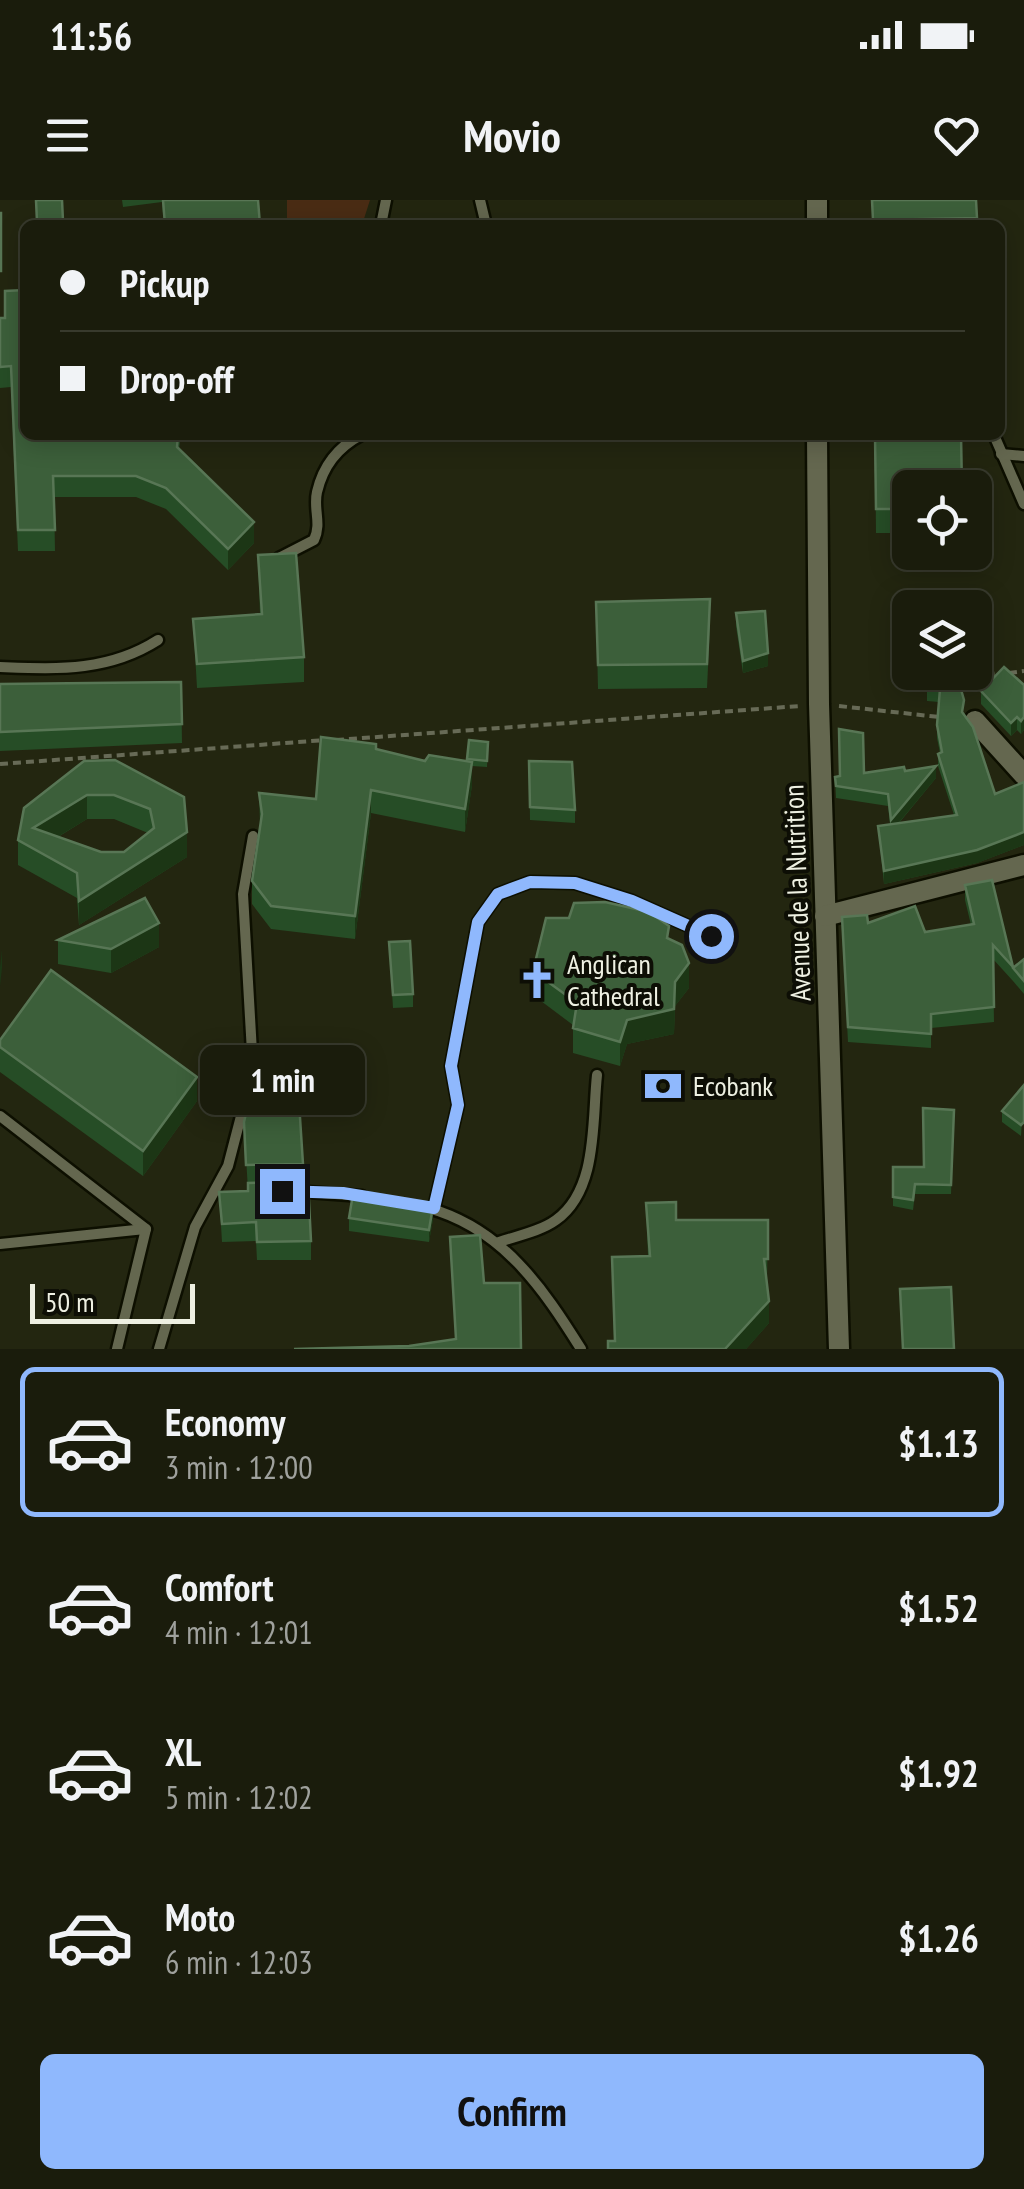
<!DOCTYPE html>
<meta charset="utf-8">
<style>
body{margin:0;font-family:"PT Sans Narrow",sans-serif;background:#27291a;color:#f1f3f6;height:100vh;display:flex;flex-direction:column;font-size:38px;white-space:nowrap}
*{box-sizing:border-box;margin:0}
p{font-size:32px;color:#9fa19d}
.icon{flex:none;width:55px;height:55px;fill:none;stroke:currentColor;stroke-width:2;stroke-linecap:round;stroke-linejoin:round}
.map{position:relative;height:1149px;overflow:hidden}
.panel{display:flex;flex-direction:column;background:#1a1c0c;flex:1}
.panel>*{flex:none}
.guide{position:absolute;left:20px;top:20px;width:985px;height:220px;border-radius:15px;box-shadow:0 5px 25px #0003,0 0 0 2px #383a2d;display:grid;align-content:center;height:220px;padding:0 40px;background:#1a1c0c}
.controls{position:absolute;left:892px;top:270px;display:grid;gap:20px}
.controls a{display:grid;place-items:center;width:100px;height:100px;border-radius:15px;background:#1a1c0c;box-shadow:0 5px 25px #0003,0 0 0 2px #383a2d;font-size:50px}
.scale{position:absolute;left:30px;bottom:25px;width:165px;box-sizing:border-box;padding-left:10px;border:5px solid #eef0e2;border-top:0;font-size:28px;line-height:35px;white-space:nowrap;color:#eef0e2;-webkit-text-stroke:8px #0d0e05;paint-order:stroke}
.end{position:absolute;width:45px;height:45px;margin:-22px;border:12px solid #8fb8fd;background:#111;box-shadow:0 0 0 5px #111}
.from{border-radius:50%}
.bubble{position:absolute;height:70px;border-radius:15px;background:#1a1c0c;box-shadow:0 5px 25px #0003,0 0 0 2px #383a2d;font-size:32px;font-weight:800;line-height:70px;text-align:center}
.guide b{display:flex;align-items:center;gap:35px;height:95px;font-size:38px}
.guide b+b{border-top:2px solid #383a2d}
.guide i{width:25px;height:25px;background:#f1f3f6}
ul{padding:18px 0 0;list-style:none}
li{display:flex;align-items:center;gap:30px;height:150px;margin:0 20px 15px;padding:0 20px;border:5px solid transparent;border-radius:15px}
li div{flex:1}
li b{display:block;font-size:38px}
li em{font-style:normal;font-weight:800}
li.active{border-color:#8fb8fd}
li>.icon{width:90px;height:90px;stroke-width:1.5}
.primary-button{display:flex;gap:20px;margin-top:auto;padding:20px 40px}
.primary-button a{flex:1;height:115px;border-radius:15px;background:#8fb8fd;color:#111;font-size:40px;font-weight:800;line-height:115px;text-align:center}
.status{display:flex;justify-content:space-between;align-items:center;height:70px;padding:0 50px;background:#1a1c0c;direction:ltr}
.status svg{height:28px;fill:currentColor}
header{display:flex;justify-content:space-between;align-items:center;height:130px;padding:0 40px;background:#1a1c0c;font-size:45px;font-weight:800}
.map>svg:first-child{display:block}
.green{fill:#4a2c14}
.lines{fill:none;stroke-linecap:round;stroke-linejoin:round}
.lane-casing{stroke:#0d0f00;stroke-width:15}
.street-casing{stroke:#0d0f00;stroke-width:25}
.path{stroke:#676a56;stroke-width:4;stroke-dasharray:8 5;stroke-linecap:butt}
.lane{stroke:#64674f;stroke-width:10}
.street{stroke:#64674f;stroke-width:20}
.wall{fill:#264d26;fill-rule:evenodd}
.shaded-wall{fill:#1c3615}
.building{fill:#3c5f3a;stroke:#587655;stroke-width:2.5;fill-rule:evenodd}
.route{stroke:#8fb8fd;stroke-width:12}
.labels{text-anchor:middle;stroke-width:8;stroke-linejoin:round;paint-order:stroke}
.street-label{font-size:28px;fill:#eef0e2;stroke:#0d0e05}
.poi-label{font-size:28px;fill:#eef0e2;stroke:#0d0e05;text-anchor:start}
</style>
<div class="status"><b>11:56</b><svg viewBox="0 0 49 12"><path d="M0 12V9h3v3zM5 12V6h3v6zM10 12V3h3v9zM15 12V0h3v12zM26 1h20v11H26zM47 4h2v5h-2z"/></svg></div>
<header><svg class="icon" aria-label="menu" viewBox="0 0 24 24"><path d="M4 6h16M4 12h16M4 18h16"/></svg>Movio<svg class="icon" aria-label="heart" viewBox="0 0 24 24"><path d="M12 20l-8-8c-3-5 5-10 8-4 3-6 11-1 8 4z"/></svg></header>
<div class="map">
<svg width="1024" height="1149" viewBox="0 0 1024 1149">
<rect width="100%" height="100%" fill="#232610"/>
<!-- green -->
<path class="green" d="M287 0H370L362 25H287Z"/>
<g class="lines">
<!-- lane casing -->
<g class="lane-casing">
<g id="lane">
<path d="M480 0 486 25"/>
<path d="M381 25 386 0"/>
<path d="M994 235 1024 304"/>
<path d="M1001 254 1024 256"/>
<path d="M279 358 314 340C322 323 313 309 317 292 323 266 338 247 361 235"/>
<path d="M0 467C57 469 108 472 158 440"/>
<path d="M0 916 146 1029"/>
<path d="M295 991 362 996"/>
<path d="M428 1008C502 1028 543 1088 581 1149"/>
<path d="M434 1008 458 905 451 866 478 722 498 694 530 682 575 683 632 701 711 736"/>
<path d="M499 1042C517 1036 541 1031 556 1020 598 990 592 922 597 875"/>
<path d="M0 1044 145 1029"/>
<path d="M117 1149 146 1029"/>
<path d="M159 1149 195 1027 228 966 253 870 243 694 253 636"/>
</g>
</g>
<!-- street casing -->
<g class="street-casing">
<g id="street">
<path d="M817 25V0"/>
<path d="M817 235 819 504 839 1149"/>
<path d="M975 521 1024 575"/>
<path d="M825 716 1024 665"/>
</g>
</g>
<!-- path -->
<g class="path">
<path d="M1009 473 1024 471"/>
<path d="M985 489 989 474 999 473"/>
<path d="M839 506 939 517"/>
<path d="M336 540 800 506"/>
<path d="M0 564 326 540"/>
</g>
<!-- lane -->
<use href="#lane" class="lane"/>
<!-- street -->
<use href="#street" class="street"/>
</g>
<!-- wall -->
<g class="wall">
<path d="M36 0H62L63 25H37Z"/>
<path d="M122 0H258L260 25H164L162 2 123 7Z"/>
<path d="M872 0H976L977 25H872Z"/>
<path d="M0 118 51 239 140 237V235H194H181L179 249 254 343 228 370 166 309 136 297H54L55 351H18L11 187 0 188Z"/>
<path d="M875 235 910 288V333H876Z"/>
<path d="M258 355 304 457V482L197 488 193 419 260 414Z"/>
<path d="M596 402 710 424 707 488 598 489Z"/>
<path d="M736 413 768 466 743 473 736 426Z"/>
<path d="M927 472 964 515 995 594 1024 582V645L977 663 884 684 878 626 890 624 888 606 836 598 835 577 864 573 905 571 936 578 899 623 954 615 938 566V554L940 553 937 538V525L939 502 927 501Z"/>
<path d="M181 482 182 543 0 551V484Z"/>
<path d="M1024 485V530L1021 534 1017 530 1011 536 981 504V491Z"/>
<path d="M469 540 488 542 487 567 472 566V585L465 632 371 613 355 739 271 729 252 704V681L260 624 259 593 316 599 376 550 425 561H467Z"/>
<path d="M115 560 187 657 79 725 77 698 18 665V640ZM87 619H114L148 633 124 652H101L58 637Z"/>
<path d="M529 561 575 610V623L530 620Z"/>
<path d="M965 685 1013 767V781L993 759 994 822 931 828V848L848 842 842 731 868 723 925 732 971 725 965 700Z"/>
<path d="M669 739 689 788 675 806 674 834 627 844 620 866 573 853V825L533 795V771Z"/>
<path d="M58 740 159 747 111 773 58 764Z"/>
<path d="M389 742 413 794V807L393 808Z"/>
<path d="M1024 759V794L1013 781V768Z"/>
<path d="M0 840 197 901 143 976 0 872Z"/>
<path d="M1024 885 1021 936 1002 922V911Z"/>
<path d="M954 910 951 994H915L913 1010 893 1006V967H924Z"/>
<path d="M244 922 303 964V982L311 1041V1060H257L256 1041 222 1042 219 992 248 991Z"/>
<path d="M646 1003 676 1020H768L767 1081 769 1123 746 1149H608L614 1141 612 1057 648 1056Z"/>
<path d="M349 1018 433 1019 429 1042 349 1031Z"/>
</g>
<!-- shaded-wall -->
<g class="shaded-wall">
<path d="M254 322V343L228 370V349Z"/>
<path d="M768 453V466L743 473V461Z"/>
<path d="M1017 517V530L1011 536V523Z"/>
<path d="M1024 517V530L1021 534V521Z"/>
<path d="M472 562V585L465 632V609Z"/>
<path d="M936 566V578L891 632V620Z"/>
<path d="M371 590V613L355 739V716Z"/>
<path d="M87 595V619L36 650 33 628Z"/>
<path d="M187 632V657L79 725V701Z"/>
<path d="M1024 632V645L977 663 884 684V671Z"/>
<path d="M159 723V747L111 773V749Z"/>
<path d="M2 750V768L0 786V767Z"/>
<path d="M689 763V788L675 806 674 834 627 844 620 866V842L627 820 675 782Z"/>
<path d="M197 877V901L143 976V951Z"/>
<path d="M433 1006V1019L429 1042V1030Z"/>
<path d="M769 1101V1123L746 1149H725Z"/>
</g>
<!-- building -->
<g class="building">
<path d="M36 0H62L63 21 37 22Z"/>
<path d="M163 0H258L260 25H165Z"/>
<path d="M872 0H976L977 18 873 20Z"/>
<rect x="0" y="13" width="1" height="58"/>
<path d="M25 90V235H51V239L178 235 177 247 254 322 228 349 166 288 136 276H53L55 330H18L11 166 0 167V118H5V91Z"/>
<path d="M875 235H961L962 288H910V309H876Z"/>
<path d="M296 353 304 457 197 464 193 419 262 414 258 355Z"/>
<path d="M710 399 707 464 598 465 596 402Z"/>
<path d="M765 411 768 453 743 461 736 413Z"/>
<path d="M1004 467 1024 485V517L1021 521 1017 517 1011 523 981 491Z"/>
<path d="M927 472H956L964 500 962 512 973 527 995 594 1024 582V632L977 650 884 671 878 626 957 615 938 554 942 552 937 525 940 489H927Z"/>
<path d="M181 482 182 524 0 532V484Z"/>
<path d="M839 529 863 533 864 573 904 567 905 571 936 566 891 620 888 594 836 586 835 577 840 576Z"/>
<path d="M321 537 376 544V549L425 561 429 555 472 562 465 609 371 590 355 716 271 706 252 681 262 614 259 593 316 599Z"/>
<path d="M469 540 488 542 487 561 467 559Z"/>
<path d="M115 560 184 597 187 632 79 701 77 673 18 640 24 608 84 561ZM87 595H114L150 609 154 628 124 652H101L33 628Z"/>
<path d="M529 561 572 562 575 610 530 607Z"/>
<path d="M992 680 1013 767 993 745 994 807 931 814V834L848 827 842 717 867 715 868 723 915 706 925 732 974 724 965 685Z"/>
<path d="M145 698 159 723 111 749 58 740Z"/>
<path d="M605 702 649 712 669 726 667 738 682 745 689 763 675 782 674 809 627 820 620 842 573 828 577 803 533 771 546 718H569L574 703Z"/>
<path d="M410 741 413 794 393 795 389 742Z"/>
<path d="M1024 759V781L1013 768Z"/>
<path d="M51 770 197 877 143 951 0 847V840Z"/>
<path d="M1024 885V922L1021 925 1002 911Z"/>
<path d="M299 902 303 964 246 965 244 922 248 905Z"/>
<path d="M923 908 954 910 951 985 915 984 913 1000 893 997V967H924Z"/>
<path d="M308 982 311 1041 257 1042 256 1022 222 1024 219 992 248 991V983Z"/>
<path d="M353 994 433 1006 429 1030 349 1018Z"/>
<path d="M676 1002V1020H768V1059H764L769 1101 725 1149H608V1141H615L612 1057 650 1056 646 1003Z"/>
<path d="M480 1035 484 1083H520L521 1149H294L409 1146 456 1139 450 1037Z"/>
<path d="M951 1087 954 1149H903L900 1089Z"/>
</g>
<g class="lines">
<!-- route -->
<path class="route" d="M282 991 343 993 434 1008 458 905 451 866 478 722 498 694 530 682 575 683 632 701 711 736"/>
</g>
<!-- icons -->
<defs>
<g id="church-bare" transform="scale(3)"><path d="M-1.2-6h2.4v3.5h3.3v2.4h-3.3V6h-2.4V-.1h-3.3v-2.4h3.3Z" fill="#8fb8fd" stroke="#0d0e05" stroke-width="2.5" paint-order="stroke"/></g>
<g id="bank-bare" transform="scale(3)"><path d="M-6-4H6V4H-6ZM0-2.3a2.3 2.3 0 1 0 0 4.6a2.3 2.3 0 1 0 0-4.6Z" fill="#8fb8fd" stroke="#0d0e05" stroke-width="2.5" paint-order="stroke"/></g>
</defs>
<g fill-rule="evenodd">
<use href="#church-bare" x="537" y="780"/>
<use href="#bank-bare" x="663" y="886"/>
</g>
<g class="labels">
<!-- street labels -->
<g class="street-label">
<text transform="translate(797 693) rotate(-92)" y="10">Avenue de la Nutrition</text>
</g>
<!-- poi labels -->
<g class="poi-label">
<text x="567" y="774">Anglican<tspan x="567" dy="32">Cathedral</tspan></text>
<text x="693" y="896">Ecobank</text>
</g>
</g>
</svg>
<div class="controls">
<a><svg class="icon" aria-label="locate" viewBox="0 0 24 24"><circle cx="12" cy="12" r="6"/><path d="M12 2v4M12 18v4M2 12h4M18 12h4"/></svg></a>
<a><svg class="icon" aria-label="layers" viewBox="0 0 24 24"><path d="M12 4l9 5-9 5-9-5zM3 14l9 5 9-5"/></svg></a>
</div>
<div class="scale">50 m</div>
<i class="end from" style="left:711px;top:736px"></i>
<i class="end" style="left:282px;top:991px"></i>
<div class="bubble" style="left:200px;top:845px;width:165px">1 min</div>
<div class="guide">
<b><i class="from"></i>Pickup</b>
<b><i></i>Drop-off</b>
</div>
</div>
<section class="panel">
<ul>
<li class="active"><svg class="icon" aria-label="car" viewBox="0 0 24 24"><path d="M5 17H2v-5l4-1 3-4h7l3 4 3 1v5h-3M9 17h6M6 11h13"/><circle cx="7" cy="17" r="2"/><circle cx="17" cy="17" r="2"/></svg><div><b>Economy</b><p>3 min · 12:00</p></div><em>$1.13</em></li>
<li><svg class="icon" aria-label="car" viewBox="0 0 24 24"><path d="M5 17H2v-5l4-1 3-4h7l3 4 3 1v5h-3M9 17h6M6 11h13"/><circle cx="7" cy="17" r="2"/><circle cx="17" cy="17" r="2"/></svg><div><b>Comfort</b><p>4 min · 12:01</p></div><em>$1.52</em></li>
<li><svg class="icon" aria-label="car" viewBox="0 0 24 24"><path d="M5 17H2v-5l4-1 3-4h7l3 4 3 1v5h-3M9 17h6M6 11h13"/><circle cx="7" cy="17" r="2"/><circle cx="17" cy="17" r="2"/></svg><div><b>XL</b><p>5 min · 12:02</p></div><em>$1.92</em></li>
<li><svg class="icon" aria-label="car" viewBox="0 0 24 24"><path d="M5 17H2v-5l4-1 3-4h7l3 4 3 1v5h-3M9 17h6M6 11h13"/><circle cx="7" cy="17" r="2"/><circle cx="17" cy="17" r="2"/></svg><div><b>Moto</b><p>6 min · 12:03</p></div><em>$1.26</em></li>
</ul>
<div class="primary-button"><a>Confirm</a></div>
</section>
